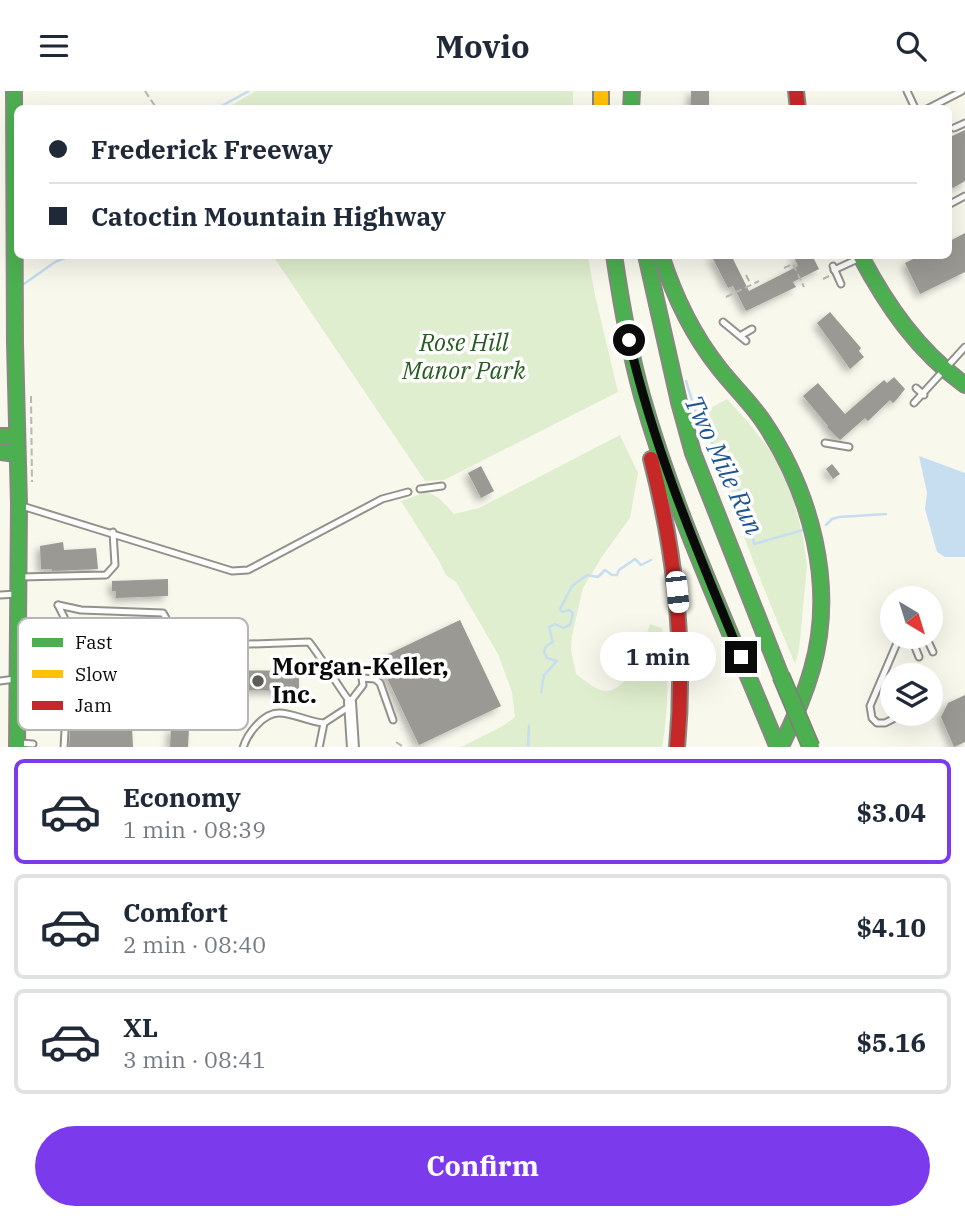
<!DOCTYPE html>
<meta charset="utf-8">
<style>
body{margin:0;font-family:"IBM Plex Serif",serif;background:#f2f2f3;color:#1f2937;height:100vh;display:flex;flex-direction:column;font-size:26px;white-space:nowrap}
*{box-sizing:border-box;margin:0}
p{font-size:23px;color:#747a83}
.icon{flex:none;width:38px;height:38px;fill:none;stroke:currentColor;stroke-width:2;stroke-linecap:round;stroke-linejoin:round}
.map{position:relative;height:656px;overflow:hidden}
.panel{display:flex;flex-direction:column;background:#fff;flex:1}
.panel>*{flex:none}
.banner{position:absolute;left:14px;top:14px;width:938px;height:154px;border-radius:10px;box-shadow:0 7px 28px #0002;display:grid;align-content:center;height:154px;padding:0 35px;background:#fff}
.needle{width:46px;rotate:142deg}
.buttons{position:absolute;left:880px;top:495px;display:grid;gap:14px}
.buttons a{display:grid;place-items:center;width:63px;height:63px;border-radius:50%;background:#fff;box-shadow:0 7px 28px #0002;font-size:35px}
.end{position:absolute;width:32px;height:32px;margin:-16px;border:9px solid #0a0a0a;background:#fff;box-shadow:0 0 0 4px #fff}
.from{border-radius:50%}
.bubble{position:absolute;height:49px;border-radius:24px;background:#fff;box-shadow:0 7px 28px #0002;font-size:23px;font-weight:800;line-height:49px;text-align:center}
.car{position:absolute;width:21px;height:42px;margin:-21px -10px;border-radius:9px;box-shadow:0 0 5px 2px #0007;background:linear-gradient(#fff 24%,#345 0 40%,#fff 0 76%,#345 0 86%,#fff 0)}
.banner b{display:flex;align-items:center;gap:24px;height:66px;font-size:26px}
.banner b+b{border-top:2px solid #e0e1e3}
.banner i{width:18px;height:18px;background:#1f2937}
ul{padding:12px 0 0;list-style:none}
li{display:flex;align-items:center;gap:21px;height:105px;margin:0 14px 10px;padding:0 21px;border:4px solid #e0e1e3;border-radius:10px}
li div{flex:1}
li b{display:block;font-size:26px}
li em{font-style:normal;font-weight:800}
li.current{border-color:#7c3aed}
li>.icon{width:63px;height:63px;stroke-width:1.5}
.primary-button{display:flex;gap:14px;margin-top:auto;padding:14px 35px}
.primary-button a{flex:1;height:80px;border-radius:42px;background:#7c3aed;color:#fff;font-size:28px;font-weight:800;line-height:80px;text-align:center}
header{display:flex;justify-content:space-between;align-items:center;height:91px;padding:0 35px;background:#fff;font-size:32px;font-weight:800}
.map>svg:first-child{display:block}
.green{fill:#dfeece}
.water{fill:#c6def0}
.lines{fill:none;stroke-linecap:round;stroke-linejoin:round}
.stream{stroke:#c6def0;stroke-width:2.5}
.building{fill:#9b9993;filter:url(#shadow)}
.lane-casing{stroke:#92918c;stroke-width:9}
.street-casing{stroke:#92918c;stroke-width:14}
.fast-casing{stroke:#888883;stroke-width:18}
.slow-casing{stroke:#888883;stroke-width:18}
.jam-casing{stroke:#888883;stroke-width:18}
.path{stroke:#b7b7b5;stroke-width:2;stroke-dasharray:7 3.5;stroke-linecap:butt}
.lane{stroke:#fefefc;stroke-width:5}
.street{stroke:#fefefc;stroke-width:10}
.fast{stroke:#4caf50;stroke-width:14}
.slow{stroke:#ffc107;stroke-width:14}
.jam{stroke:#c62828;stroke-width:14}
.fast-bridge-casing{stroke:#7f7e7a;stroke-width:19;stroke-linecap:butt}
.fast-bridge{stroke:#4caf50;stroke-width:16}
.route{stroke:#0a0a0a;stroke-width:9}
.poi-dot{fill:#5e5d59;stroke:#fff;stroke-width:2.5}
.labels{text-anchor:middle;stroke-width:7;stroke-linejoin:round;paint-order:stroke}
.park-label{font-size:24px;font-style:italic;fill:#275c1f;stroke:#fff}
.poi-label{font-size:24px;font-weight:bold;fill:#0a0a0a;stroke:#fff;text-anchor:start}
.water-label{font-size:26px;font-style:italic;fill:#1d5592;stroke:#fff}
.key{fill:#fff;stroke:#b6b6b6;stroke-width:2}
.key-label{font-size:19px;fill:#0a0a0a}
</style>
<header><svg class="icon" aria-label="menu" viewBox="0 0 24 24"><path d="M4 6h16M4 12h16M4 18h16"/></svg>Movio<svg class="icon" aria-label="search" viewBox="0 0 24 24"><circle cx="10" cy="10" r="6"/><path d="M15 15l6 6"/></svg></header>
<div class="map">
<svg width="965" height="657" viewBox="0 0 965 657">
<defs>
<filter id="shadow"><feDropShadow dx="-4" dy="4" stdDeviation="3.5" flood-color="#0004"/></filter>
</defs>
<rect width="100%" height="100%" fill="#f9f8ed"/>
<!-- green -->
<g class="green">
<path d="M256 0H573V17H227Z"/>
<path d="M273 165H588L595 204 618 301 444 389 425 390Z"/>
<path d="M727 308 747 330 781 373 793 407 803 446 807 475 799 559 795 573C760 490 728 408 702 322Z"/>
<path d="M620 344 638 382 630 427 603 464 583 497 572 545 571 558 576 583C583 588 592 596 600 599 628 608 644 552 650 533L662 537C669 577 669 617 662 656H461L503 635 515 626 512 601 498 563 456 491 446 484 439 470 401 410 427 401 439 407 454 423 479 417Z"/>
</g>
<!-- water -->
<path class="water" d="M919 365 965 382V466H945L937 461 925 418 927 402Z"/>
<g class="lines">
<!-- stream -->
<g class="stream">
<path d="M216 18 249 0"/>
<path d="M24 193 55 171 73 164"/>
<path d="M686 290 698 328 734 390 748 418 754 453 803 439"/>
<path d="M826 434 832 428 839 426 886 423"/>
<path d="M541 601 544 584 557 570 547 567 544 561 546 555 553 551 549 536 555 533 563 537 570 534 573 522 569 519 562 521 560 518 572 495 587 484 598 486 605 479 612 484H617L619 479 635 468 641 474 651 469"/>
<path d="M528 657 529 635"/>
</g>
</g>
<!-- building -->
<g class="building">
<rect x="691" y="0" width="18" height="18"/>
<path d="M965 39V90L953 97 948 89V47Z"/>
<path d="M965 142V181L920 203 905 172 921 164H948V151Z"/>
<path d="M711 164H731L749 200 798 175 793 164H812L819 178 793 191 796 196 746 220 733 195 728 197Z"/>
<path d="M830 221 861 257 859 260 864 266 850 278 817 232Z"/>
<path d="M894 286 905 298 898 307 893 312 890 309 868 330 865 327 840 349 827 336 828 335 803 305 818 292 845 323 884 289 887 292Z"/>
<path d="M832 373 840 383 833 388 826 378Z"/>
<path d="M481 375 494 400 481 407 468 382Z"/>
<path d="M63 451 64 459 96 457 98 478 52 480V478H41L40 455Z"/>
<path d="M168 488V505L116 507V500H112V490Z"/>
<path d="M460 529 501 615 419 654 378 568Z"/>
<path d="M216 579 299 580V600L216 599Z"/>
<path d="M965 604V651L954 656 941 626 948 612Z"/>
<path d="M123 626V636H132L133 656H69L71 627Z"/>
<path d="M171 637 189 638 188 656H170Z"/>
</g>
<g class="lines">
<!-- lane casing -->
<g class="lane-casing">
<g id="lane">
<path d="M907 0 914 15"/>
<path d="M927 18 962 0"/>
<path d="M954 37 965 32"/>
<path d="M948 114 965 105"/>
<path d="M833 175 841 193"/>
<path d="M834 179 860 167"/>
<path d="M723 231 746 250"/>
<path d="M740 245 752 238"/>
<path d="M916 297 924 304"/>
<path d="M914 312 965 256"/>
<path d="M825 352 849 356"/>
<path d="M420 398 442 395"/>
<path d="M22 415 232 480 248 479 382 408 408 401"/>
<path d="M20 486 106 484 115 474 113 441"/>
<path d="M0 504 17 503"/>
<path d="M58 514 81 519 163 522 166 527 164 595"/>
<path d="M911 546 919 566"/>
<path d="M926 546 933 561"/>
<path d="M224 554 309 551C324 570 335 591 350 611L363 594 362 587 375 588 380 592 393 629"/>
<path d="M56 589 67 571 66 530 58 514"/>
<path d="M0 590C62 582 124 597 186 593"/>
<path d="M931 606 934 607"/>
<path d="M19 622H34"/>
<path d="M893 628 885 632H877L872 627 870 615 897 552 903 546"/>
<path d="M20 652 33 653"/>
<path d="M64 657 66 622"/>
<path d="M243 657C247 643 263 622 279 622 293 622 309 631 324 632L350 615"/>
<path d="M319 657 324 632"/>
</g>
</g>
<!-- street casing -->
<g class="street-casing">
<path id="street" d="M350 611 353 657"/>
</g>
<!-- fast casing -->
<g class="fast-casing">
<g id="fast">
<path d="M14 0 15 252 19 414 17 657"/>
<path d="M631 18 632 0"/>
<path d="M614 164C621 211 629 259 642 305 676 426 731 541 778 657"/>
<path d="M646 164 679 311 693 362 781 585"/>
<path d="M661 164C674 205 692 243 719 277 733 295 750 311 763 330 811 401 836 494 812 578 804 606 793 631 780 657"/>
<path d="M860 164C887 215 918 260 965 294"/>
<path d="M0 345H16"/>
<path d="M0 361 16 363"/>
</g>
</g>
<!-- slow casing -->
<g class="slow-casing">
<path id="slow" d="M601 0V18"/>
</g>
<!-- jam casing -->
<g class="jam-casing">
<g id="jam">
<path d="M796 0 798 18"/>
<path d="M651 368C676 464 686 558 677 657"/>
</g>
</g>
<!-- path -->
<g class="path">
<path d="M145 0 157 18"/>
<path d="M784 177 793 173 804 196"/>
<path d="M746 184 750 192"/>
<path d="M823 188 829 185"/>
<path d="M726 206 759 190"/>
<path d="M31 305 32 391"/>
<path d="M396 651 405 657"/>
</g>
<!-- lane -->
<use href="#lane" class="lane"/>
<!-- street -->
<use href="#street" class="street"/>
<!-- fast -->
<use href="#fast" class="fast"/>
<!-- slow -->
<use href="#slow" class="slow"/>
<!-- jam -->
<use href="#jam" class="jam"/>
<!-- fast-bridge casing -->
<g class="fast-bridge-casing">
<path id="fast-bridge" d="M781 585 811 656"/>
</g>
<!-- fast-bridge -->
<use href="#fast-bridge" class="fast-bridge"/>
</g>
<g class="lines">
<!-- route -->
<path class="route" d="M629 249C654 359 698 462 741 566"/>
</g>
<!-- markers -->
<circle class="poi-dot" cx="258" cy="590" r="7"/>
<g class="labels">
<!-- park labels -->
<g class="park-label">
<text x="464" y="260">Rose Hill<tspan x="464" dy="28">Manor Park</tspan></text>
</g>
<!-- poi labels -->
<g class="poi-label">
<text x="272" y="584">Morgan-Keller,<tspan x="272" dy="28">Inc.</tspan></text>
</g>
<!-- water labels -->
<g class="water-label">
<text transform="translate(724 374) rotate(65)" y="9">Two Mile Run</text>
</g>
</g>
<!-- legend -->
<rect x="18" y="527" width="230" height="112" rx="10" class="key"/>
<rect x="32" y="547" width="31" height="9" fill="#4caf50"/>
<rect x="32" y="579" width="31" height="8" fill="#ffc107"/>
<rect x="32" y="610" width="31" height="9" fill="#c62828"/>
<g class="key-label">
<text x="75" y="558">Fast</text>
<text x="75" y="590">Slow</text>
<text x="75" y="621">Jam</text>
</g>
</svg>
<div class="buttons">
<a><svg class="needle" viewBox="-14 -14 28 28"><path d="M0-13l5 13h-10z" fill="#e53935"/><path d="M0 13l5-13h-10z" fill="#747a83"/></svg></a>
<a><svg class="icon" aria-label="layers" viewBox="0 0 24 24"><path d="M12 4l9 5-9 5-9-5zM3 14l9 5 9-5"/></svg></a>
</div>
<i class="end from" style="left:629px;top:249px"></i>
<i class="end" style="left:741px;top:566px"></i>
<div class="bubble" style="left:600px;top:541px;width:116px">1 min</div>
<i class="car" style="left:677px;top:501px;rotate:174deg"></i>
<div class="banner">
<b><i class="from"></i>Frederick Freeway</b>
<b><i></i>Catoctin Mountain Highway</b>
</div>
</div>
<section class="panel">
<ul>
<li class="current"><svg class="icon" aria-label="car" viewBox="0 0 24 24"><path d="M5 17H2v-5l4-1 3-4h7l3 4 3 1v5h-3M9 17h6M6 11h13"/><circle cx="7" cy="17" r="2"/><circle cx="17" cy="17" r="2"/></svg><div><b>Economy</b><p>1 min · 08:39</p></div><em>$3.04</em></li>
<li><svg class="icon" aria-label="car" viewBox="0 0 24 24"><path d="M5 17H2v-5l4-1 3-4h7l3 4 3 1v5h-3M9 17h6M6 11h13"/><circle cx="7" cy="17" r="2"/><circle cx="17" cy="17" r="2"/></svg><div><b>Comfort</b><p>2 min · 08:40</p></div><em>$4.10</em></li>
<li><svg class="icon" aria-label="car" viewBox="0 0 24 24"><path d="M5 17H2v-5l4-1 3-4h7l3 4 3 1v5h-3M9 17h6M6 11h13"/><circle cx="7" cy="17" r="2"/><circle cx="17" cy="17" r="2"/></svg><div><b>XL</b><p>3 min · 08:41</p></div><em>$5.16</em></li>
</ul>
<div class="primary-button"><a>Confirm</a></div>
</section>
